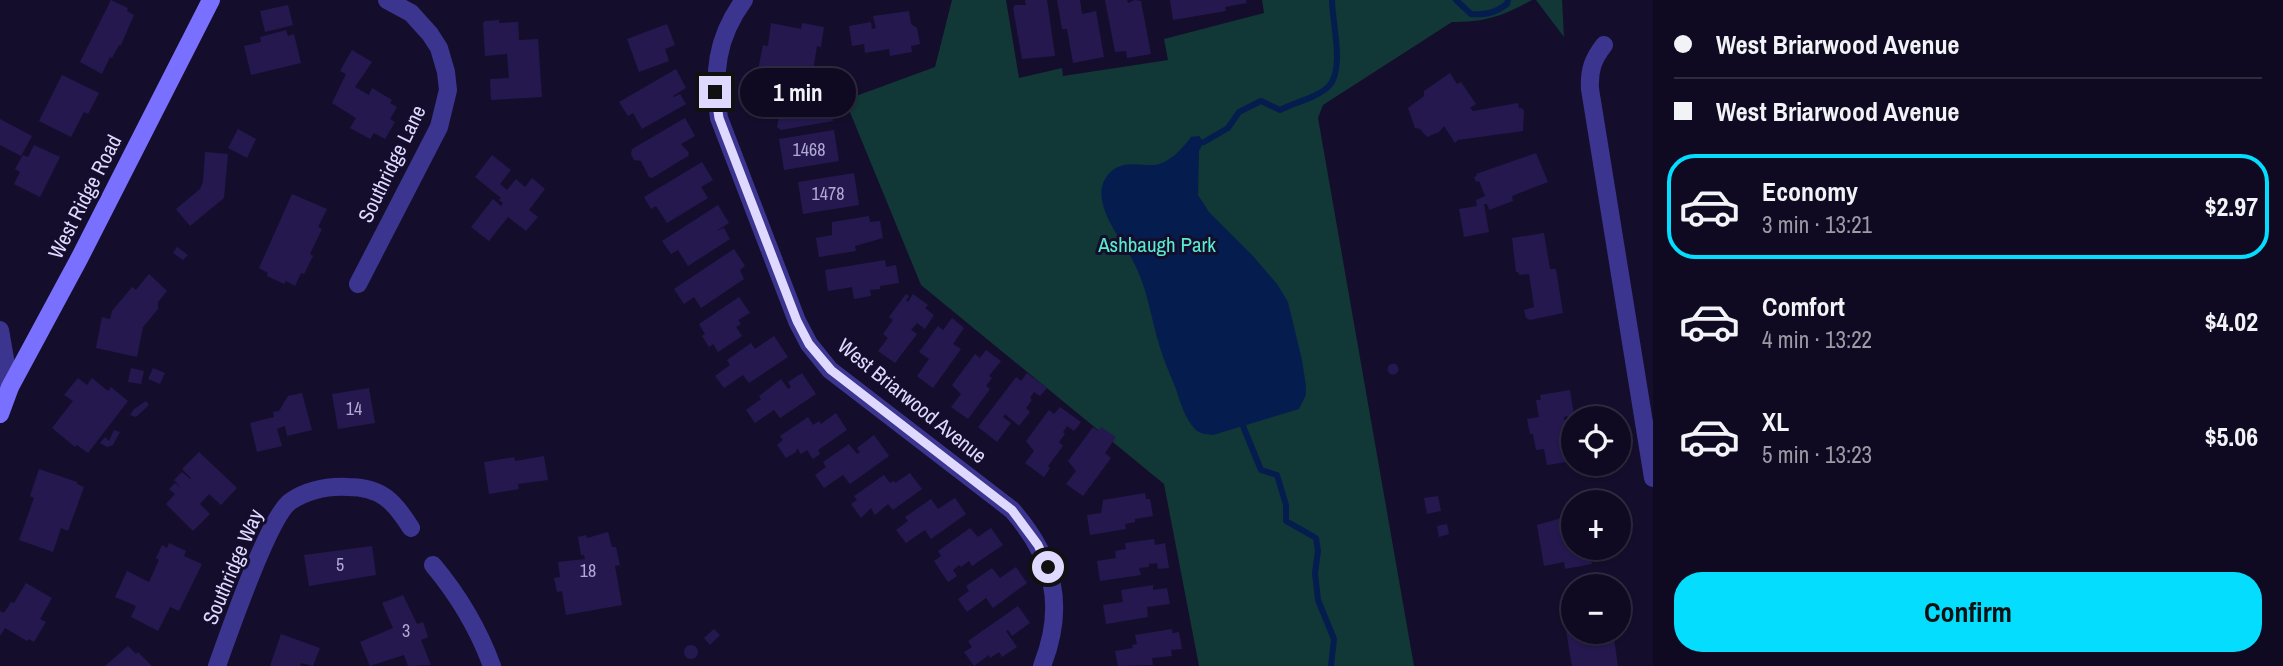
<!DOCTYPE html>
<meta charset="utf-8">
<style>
body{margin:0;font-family:"Archivo Narrow",sans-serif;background:#1d182e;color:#f1f3f6;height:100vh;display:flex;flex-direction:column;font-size:26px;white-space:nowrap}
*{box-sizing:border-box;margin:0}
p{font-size:23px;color:#9b9aa5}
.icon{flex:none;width:38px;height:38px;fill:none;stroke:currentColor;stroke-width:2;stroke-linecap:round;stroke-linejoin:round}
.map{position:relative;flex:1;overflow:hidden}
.details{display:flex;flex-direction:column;background:#0f0a21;width:630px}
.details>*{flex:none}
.hud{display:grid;align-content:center;height:154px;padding:0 21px;background:#0f0a21}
.fabs{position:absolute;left:1561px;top:406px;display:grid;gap:14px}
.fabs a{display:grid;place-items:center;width:70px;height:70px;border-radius:50%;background:#0f0a21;box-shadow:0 2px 5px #0004,0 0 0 2px #2f2b3f;font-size:35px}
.end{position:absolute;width:32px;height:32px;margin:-16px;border:9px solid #dfd9ff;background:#111;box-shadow:0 0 0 4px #111}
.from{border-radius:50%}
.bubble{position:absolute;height:49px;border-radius:24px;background:#0f0a21;box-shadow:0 2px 5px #0004,0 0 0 2px #2f2b3f;font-size:23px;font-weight:700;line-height:49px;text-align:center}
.hud b{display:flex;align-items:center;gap:24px;height:66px;font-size:26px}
.hud b+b{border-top:2px solid #2f2b3f}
.hud i{width:18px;height:18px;background:#f1f3f6}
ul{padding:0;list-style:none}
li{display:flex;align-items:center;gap:21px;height:105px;margin:0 14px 10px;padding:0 7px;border:4px solid transparent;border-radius:28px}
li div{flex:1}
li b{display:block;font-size:26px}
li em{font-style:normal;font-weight:700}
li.active{border-color:#05ddff}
li>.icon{width:63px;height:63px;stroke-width:1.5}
.action{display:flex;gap:14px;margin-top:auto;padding:14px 21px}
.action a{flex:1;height:80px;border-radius:28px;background:#05ddff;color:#111;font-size:28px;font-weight:700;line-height:80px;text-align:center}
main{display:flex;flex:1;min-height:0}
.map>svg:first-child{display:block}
.green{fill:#113737}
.water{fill:#051d4e}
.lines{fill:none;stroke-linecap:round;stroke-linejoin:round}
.stream{stroke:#051d4e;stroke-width:6}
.building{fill:#25184f}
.street{stroke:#3c3590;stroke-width:18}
.secondary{stroke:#7970ff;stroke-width:18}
.route{stroke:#dfd9ff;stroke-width:9}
.labels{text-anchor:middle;stroke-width:6;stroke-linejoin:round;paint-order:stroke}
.number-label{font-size:18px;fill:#b0a9d3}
.street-label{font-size:21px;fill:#dfd9ff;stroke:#140e2c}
.park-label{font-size:21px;fill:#59eccc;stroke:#140e2c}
</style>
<main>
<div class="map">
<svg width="1653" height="666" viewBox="0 0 1653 666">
<rect width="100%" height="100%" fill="#140e2c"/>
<!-- green -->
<g class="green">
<path d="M952 0H1006L1019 78 1062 68 1063 76 1168 60 1164 39 1264 13 1262 0H1532C1502 16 1486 22 1452 22L1323 105 1318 118 1414 666H1199L1164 484 921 285 845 100 935 67Z"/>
<path d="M1536 0H1562L1564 37Z"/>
</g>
<!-- water -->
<path class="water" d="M1199 136 1204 142 1199 151 1198 195 1209 212 1253 256 1277 284 1288 302 1302 360 1306 386V395L1299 409 1213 435C1205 434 1199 434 1194 428 1185 418 1180 402 1176 389 1170 374 1163 359 1159 344 1151 318 1148 292 1136 267 1126 244 1090 206 1105 179 1117 159 1135 165 1153 165 1169 164 1182 149 1191 137Z"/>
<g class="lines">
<!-- stream -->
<g class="stream">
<path d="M1456 0 1471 14C1486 15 1495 13 1507 4L1508 0"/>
<path d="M1204 142 1228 128 1239 112 1261 101 1280 110C1295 102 1317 98 1329 86 1345 69 1332 22 1332 0"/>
<path d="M1243 426 1261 470 1277 475 1286 505V521L1316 538 1318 551 1315 573 1318 600 1334 639 1331 666"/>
</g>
</g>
<!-- building -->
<g class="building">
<path d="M111 0 128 8 127 11 134 15 121 45H119L112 58 110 57 102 74 80 62Z"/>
<path d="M1025 0H1047L1055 56 1022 59 1013 8 1015 5H1026Z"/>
<path d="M1057 0H1080L1082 14 1096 11 1104 57 1073 63 1067 29H1062Z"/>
<path d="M1105 0H1127L1128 3 1135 0 1141 1 1151 54 1127 58 1126 51 1115 52Z"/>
<path d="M1170 0H1246L1247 3 1225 7 1226 11 1173 20Z"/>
<path d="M288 5 293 25 265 32 260 11Z"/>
<path d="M909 11 911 24 917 28 920 44 911 46 912 52 890 56 889 49 865 53 864 44 852 46 849 26 871 22 872 29 876 28 873 16Z"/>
<path d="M499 20V23L518 22 519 40 538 39 542 97 491 100 490 79 509 78 507 54 485 56 483 23 485 21Z"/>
<path d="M771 23 801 29 802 23 824 27 821 47 817 46 813 70 806 69 804 75 780 71 778 79 757 75 763 45 768 46Z"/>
<path d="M667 24 675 45 665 49 669 61 639 72 627 39Z"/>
<path d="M286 30 288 36 294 34 301 63 251 75 244 46 261 42 260 37Z"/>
<path d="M352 50 372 62 355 87 369 95 372 88 392 100 390 103 397 107 390 119 395 122 385 139 374 133 370 139 350 128 356 118 332 103 346 74 340 71Z"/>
<path d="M676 69 686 88 673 96 674 97 680 94 686 104 642 129 633 113 628 116 619 102Z"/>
<path d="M1450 73 1457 84 1461 82 1476 104 1470 108 1473 111 1518 103 1519 108H1522L1524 111 1523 131 1458 140 1455 143 1444 126 1439 132 1427 137 1420 129 1415 128 1408 108 1424 96V91Z"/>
<path d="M62 75 99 93 88 114 84 112 71 137 39 121Z"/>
<path d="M820 89 822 99 830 106 833 121 781 130 777 127 779 117 767 119 764 97Z"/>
<path d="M685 118 695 136 681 144 689 153 688 156 652 178 649 177 641 161 634 160 631 154 632 149Z"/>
<path d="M0 119 32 136 21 156 0 145Z"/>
<path d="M238 129 256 139 247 158 228 148Z"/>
<path d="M834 130 839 161 784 170 779 139Z"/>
<path d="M34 145 60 157 40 197 14 184 20 172 15 169 23 155 28 157Z"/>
<path d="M205 152 228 154 224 198 190 226 176 209 200 189 203 182Z"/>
<path d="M1536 153 1548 182 1512 196 1513 201 1489 210 1487 204H1484L1489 232 1464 237 1459 209 1477 206 1476 200 1485 196 1479 181 1476 182 1474 177 1477 176 1476 174Z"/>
<path d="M492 155 511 170 500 184 507 190 516 179 525 187 532 178 545 189 529 210 538 217 526 231 508 217 489 241 471 227 493 199 501 206 503 203 499 200 501 198 475 177Z"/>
<path d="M702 162 713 180 701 187 708 198 667 223 656 206 651 209 644 197Z"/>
<path d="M854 173 859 205 803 214 798 182Z"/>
<path d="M292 194 327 209 318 227 322 229 310 254 313 256 304 274 301 273 295 286 286 281 284 284 267 276 268 273 259 268Z"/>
<path d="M718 205 729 223 716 231 724 228 730 239 688 266 678 250 671 254 662 241Z"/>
<path d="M869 216 870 222 880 221 883 238 855 246 856 251 819 257 816 238 832 235V222Z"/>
<path d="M1544 233 1550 269H1556L1563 313 1530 320 1526 318 1524 310 1534 307 1529 274 1519 275 1518 272H1516L1512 238Z"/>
<path d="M177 247 188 255 183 260 173 253Z"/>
<path d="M734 249 745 266 740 270 744 279 701 308 694 297 684 304 674 289Z"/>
<path d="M885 260 886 267 896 265 899 283 880 286V289L870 290 871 296 854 299 852 287 828 291 825 270Z"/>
<path d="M149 274 167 291 158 302V309L143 327 137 357 96 348 102 317 110 319 112 311 132 287 136 290Z"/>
<path d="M906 294 909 296 906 301 908 302 913 294 928 305 925 308 934 315 925 329 917 323 911 330 917 334 895 363 878 351 888 338 883 334 893 320 889 317Z"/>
<path d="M739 297 750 313 738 320 741 324 736 327 742 336 718 352 713 344 709 347 702 336 705 334 699 324Z"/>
<path d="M952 318 964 328 953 344 961 349 933 388 917 376 929 359 919 352 938 326 943 330Z"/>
<path d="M774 336 788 357 749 383 743 375 724 388 715 376 730 365 727 360 751 343 755 349Z"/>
<path d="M986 350 1001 361 989 376 992 378 986 386 990 389 968 419 951 407 961 394 952 385 975 354 980 358Z"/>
<circle cx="1393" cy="369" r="5.5"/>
<path d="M131 368 144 371 141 384 128 382Z"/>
<path d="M153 368 165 373 160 384 148 379Z"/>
<path d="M802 373 816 394 780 418 774 410 755 423 746 410 761 399 759 396 781 379 788 389 791 387 788 382Z"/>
<path d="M1027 373 1047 388 1040 396 1034 392 1030 398 1032 400 1026 408 1030 412 1019 426 1005 414 1003 417 1011 423 997 442 978 427 1016 377 1021 381Z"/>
<path d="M78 378 87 385 92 378 108 391 111 387 128 401 88 453 77 445 75 447 52 428 73 401 64 395Z"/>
<path d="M369 388 375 423 338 429 332 394Z"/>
<path d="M1570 390 1574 415 1564 417V420L1573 419V461L1547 465 1544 449 1536 450 1533 434H1530L1527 419 1539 417 1536 400H1541L1540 395Z"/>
<path d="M302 393 312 430 287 436 285 426 277 429 282 446 257 452 250 423 274 417 273 412 279 411 288 396Z"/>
<path d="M146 401 149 405 136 417 130 415 134 409Z"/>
<path d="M1060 407 1081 422 1074 431 1067 426 1063 432 1065 434 1059 442 1063 446 1048 466 1050 468 1044 477 1025 463 1034 451 1026 441 1049 410 1054 414Z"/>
<path d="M836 413 847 430 818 450 820 454 813 459 807 450 801 454 797 448 796 452 786 458 777 445 783 440 780 436 808 417 813 425 819 421 821 424Z"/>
<path d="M1093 427 1098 431 1101 427 1116 437 1105 453 1111 458 1083 496 1066 484 1076 471 1068 461Z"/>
<path d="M114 430 120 432 113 445 107 447 100 443 105 437 109 441Z"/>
<path d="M874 435 889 456 850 484 843 475 824 488 815 475 826 467 823 462 849 444 857 454 860 452 857 448Z"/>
<path d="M199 452 237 488 221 505 209 494 200 504 210 514 193 531 166 504 175 494 169 489 175 483 181 488 174 480 182 472 190 479 191 478 182 469Z"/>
<path d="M544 456 548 480 518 484 519 489 489 494 484 462 514 457 515 461Z"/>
<path d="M39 469 77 482V484L84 487 68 531 61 528 53 552 19 540 34 498 30 496Z"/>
<path d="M910 473 922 489 893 510 888 504 875 515 871 508 861 518 851 504 857 500 854 496 884 475 890 483 894 481 895 483Z"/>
<path d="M1145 493 1146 499H1150L1153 516 1135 519V522L1125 524 1126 529 1090 535 1087 515 1101 513 1103 500Z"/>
<path d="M1438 496 1441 511 1427 514 1424 498Z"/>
<path d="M955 498 966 514 931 539 925 530 906 543 896 530 908 521 905 517 931 499 938 509Z"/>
<path d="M1565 517 1569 541 1573 542V548H1589L1592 564 1565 569 1564 562 1544 566 1537 525Z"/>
<path d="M1447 524 1449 534 1439 537 1437 526Z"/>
<path d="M970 528 978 537 991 528 1003 545 972 566 969 561 961 567 959 565 953 570 957 576 948 582 934 561 941 556 938 551Z"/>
<path d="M608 532 612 547H616L620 565 615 566 622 605 566 615 562 591 557 592 554 578 560 577 558 562 585 559 584 555H581L578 537 586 535 587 538Z"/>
<path d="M1154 539 1155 545 1165 543 1169 568 1158 569 1157 563 1149 564V567L1139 568 1141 575 1100 581 1097 561 1116 558 1115 551 1126 549 1125 543Z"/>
<path d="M169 543 186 551 184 556 202 564 179 611 170 607 158 631 131 617 136 606 115 597 127 571 149 582 159 560 156 558 162 545 167 548Z"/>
<path d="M372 546 376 575 309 586 304 555Z"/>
<path d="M1016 567 1027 583 993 608 986 598 967 612 958 599 969 591 966 586 992 568 1000 578Z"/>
<path d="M26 583 52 598 40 619 46 622 34 642 29 639 27 641 5 628 0 636V611L4 613 11 602 14 603Z"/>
<path d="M1153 585V590L1167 588 1170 604 1147 607 1148 617 1106 624 1103 605 1123 602 1121 590Z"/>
<path d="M403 595 417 624 423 622 428 637 421 640 431 665 408 666 404 655 370 666 360 642 393 628 382 603Z"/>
<path d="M1018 606 1030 623 1012 636 1008 630 1006 631 1017 647 1002 657 999 652 990 658 989 655 974 666 964 652 972 647 968 641Z"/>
<path d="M1573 625V632H1613L1618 666H1572L1566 630Z"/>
<path d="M714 629 720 635 710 645 704 638Z"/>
<path d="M1172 629V633L1179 632 1182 649 1171 650 1172 656 1152 658 1153 665 1118 666 1115 651 1133 648 1132 645 1137 644 1135 635Z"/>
<path d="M281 634 320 648 313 666 301 663 300 666H270Z"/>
<circle cx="691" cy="652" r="7"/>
<path d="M128 646 136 654 138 652 152 666H105Z"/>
</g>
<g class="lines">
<!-- street -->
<g class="street">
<path d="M744 0C716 38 713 74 719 118L797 321 809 344 830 370 1012 510C1054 558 1066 606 1042 666"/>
<path d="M1604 45C1593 59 1589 70 1590 89L1653 478"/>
<path d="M358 284 439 127 448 90 446 72 439 48 430 34 411 13 387 0"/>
<path d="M0 330 10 387 0 388"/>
<path d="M433 565C459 596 478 628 492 666"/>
<path d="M217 666C228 636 269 515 291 501 308 490 329 486 348 487 381 487 394 501 411 528"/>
</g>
<!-- secondary -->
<path class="secondary" d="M0 414 10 387 79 259 211 0"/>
</g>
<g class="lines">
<!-- route -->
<path class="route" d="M715 92 719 118 797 321 809 344 831 370 1012 510 1038 545 1048 567"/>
</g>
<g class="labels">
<!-- number labels -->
<g class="number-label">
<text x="809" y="156">1468</text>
<text x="828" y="200">1478</text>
<text x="354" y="415">14</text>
<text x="340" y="571">5</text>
<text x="588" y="577">18</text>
<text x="406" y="637">3</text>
</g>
<!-- street labels -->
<g class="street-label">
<text transform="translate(392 164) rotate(-64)" y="7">Southridge Lane</text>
<text transform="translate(85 197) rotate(-63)" y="7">West Ridge Road</text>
<text transform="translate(912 401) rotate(39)" y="7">West Briarwood Avenue</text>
<text transform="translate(233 567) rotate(-67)" y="7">Southridge Way</text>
</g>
<!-- park labels -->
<g class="park-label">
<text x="1157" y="252">Ashbaugh Park</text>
</g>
</g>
</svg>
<div class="fabs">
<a><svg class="icon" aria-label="locate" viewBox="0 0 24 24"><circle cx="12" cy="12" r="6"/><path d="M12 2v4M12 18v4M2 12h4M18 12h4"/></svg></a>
<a>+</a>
<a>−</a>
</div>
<i class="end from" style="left:1048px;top:567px"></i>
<i class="end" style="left:715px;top:92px"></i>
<div class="bubble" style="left:740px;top:68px;width:116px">1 min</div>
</div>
<section class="details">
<div class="hud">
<b><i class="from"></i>West Briarwood Avenue</b>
<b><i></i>West Briarwood Avenue</b>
</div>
<ul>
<li class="active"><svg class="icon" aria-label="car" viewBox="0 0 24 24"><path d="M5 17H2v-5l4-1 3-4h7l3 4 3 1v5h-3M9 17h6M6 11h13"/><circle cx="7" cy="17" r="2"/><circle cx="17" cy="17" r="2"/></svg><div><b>Economy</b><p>3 min · 13:21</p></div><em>$2.97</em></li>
<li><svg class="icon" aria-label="car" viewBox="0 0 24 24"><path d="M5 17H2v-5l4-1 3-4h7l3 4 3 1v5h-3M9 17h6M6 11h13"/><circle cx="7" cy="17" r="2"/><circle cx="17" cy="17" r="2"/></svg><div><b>Comfort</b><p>4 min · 13:22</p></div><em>$4.02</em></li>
<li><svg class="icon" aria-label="car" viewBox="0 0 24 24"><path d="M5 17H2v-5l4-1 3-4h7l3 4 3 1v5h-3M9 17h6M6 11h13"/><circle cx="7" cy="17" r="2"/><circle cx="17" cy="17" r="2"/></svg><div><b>XL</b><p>5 min · 13:23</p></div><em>$5.06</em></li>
</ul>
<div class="action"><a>Confirm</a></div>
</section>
</main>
